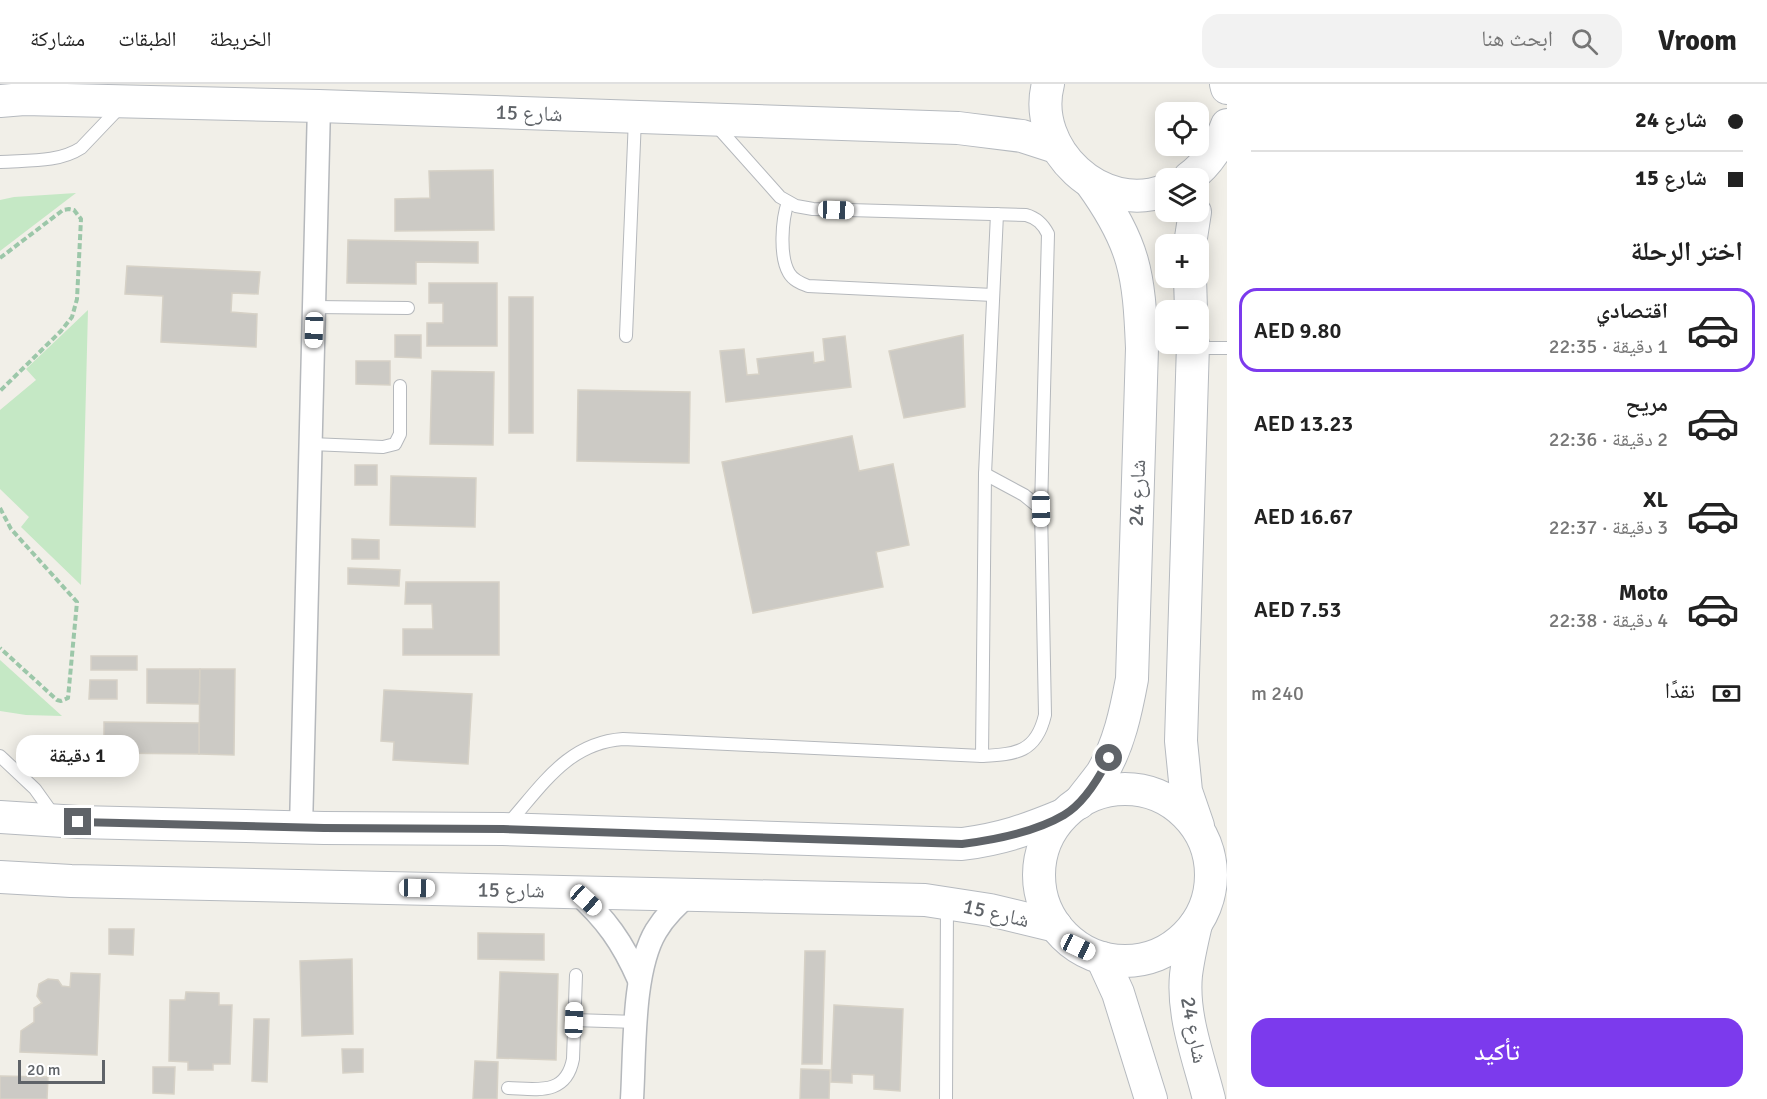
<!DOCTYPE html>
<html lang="ar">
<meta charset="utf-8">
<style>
body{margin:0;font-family:Signika,"Noto Naskh Arabic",sans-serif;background:#f2f2f2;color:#222;direction:rtl;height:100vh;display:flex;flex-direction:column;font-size:22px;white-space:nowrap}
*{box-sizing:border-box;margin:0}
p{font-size:20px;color:#767676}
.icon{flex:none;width:33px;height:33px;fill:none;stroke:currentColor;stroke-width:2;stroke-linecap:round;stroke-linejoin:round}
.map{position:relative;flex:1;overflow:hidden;direction:ltr}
.sheet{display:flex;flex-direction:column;background:#fff;width:540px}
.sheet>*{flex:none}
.banner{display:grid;align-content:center;height:132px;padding:0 24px;background:#fff}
.tools{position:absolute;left:1155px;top:18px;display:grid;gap:12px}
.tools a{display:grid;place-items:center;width:54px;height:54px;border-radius:12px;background:#fff;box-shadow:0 3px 15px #0003;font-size:30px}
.scale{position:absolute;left:18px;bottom:15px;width:87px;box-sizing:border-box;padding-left:6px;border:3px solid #5f6368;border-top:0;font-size:16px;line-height:21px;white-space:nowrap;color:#5f6368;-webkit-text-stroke:4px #fff;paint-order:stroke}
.end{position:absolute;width:27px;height:27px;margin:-14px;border:8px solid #5f6368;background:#fff;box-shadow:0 0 0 3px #fff}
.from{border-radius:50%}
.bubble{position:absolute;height:42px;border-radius:18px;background:#fff;box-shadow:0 3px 15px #0003;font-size:20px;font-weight:600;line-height:42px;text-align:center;direction:rtl}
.car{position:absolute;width:18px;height:36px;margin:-18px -9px;border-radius:8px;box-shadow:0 0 4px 2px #0007;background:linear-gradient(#fff 24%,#345 0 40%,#fff 0 76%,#345 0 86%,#fff 0)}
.banner b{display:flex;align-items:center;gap:21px;height:57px;font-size:22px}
.banner b+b{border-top:2px solid #e0e0e0}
.banner i{width:15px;height:15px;background:#222}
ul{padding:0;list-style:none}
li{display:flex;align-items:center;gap:18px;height:84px;margin:0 12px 9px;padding:0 12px;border:3px solid transparent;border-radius:18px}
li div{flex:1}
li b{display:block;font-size:22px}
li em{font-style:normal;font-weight:600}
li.active{border-color:#7c3aed}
li>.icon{width:54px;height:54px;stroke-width:1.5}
h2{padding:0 24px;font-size:27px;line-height:72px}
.pay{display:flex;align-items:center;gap:15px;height:66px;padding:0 24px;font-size:22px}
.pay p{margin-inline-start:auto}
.cta{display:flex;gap:12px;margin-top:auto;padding:12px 24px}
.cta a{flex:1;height:69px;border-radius:18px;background:#7c3aed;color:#fff;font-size:24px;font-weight:600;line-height:69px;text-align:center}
header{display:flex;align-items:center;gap:36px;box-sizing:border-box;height:84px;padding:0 30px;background:#fff;border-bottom:2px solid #e0e0e0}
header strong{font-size:28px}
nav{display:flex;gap:33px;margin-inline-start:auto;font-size:21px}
.search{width:420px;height:54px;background:#f2f2f2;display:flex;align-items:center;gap:15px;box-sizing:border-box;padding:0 21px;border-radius:18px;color:#767676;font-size:22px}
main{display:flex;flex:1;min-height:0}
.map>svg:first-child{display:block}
.green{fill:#c5e8c5}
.building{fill:#cccac5;stroke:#d6d1c6;stroke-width:1.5}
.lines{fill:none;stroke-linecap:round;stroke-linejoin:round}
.lane-casing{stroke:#b5b8bc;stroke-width:14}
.street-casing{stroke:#b5b8bc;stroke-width:25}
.secondary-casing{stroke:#b6babf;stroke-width:34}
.path{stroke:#9cc7a9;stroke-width:4;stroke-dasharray:6 3;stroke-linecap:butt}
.lane{stroke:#fff;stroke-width:12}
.street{stroke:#fff;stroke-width:22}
.secondary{stroke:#fff;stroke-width:32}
.route{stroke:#5f6368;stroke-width:8}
.labels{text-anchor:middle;stroke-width:4.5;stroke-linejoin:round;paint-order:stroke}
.street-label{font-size:21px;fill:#5f6368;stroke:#fff}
</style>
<header>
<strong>Vroom</strong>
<div class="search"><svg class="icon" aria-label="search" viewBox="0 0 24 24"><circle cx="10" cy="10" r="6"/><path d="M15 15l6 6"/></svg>ابحث هنا</div>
<nav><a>الخريطة</a><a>الطبقات</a><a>مشاركة</a></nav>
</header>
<main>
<section class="sheet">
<div class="banner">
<b><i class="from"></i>شارع 24</b>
<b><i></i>شارع 15</b>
</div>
<h2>اختر الرحلة</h2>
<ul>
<li class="active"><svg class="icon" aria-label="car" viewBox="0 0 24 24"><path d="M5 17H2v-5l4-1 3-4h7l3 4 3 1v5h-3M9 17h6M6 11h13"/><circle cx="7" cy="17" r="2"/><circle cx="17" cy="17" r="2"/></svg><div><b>اقتصادي</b><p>1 دقيقة · 22:35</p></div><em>AED 9.80</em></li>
<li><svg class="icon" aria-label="car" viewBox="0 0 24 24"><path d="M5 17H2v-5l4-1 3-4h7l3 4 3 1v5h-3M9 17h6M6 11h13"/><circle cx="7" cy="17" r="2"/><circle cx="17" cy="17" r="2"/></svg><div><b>مريح</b><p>2 دقيقة · 22:36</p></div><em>AED 13.23</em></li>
<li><svg class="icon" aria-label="car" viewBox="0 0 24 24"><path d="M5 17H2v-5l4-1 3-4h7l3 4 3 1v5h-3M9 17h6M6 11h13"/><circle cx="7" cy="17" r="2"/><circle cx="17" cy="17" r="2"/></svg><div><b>XL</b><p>3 دقيقة · 22:37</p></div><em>AED 16.67</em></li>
<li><svg class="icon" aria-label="car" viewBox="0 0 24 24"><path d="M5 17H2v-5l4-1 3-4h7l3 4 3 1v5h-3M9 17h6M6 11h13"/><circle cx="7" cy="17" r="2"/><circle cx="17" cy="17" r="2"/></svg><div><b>Moto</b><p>4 دقيقة · 22:38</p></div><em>AED 7.53</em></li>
</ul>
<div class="pay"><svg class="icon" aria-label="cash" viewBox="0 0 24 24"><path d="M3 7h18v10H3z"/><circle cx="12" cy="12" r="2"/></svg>نقدًا<p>240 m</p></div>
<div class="cta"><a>تأكيد</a></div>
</section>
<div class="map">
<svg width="1227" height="1015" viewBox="0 0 1227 1015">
<rect width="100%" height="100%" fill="#f1efe8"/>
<!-- green -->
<g class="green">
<path d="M76 109 0 167V116L14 113Z"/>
<path d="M88 226 81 501 21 443 29 433 0 405V326L36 296 26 285Z"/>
<path d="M0 577V576L62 632 26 631 0 627Z"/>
</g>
<!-- building -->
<g class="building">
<path d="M493 86 494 146 395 147V115L430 114 429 87Z"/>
<path d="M348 156 478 158V179L416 178V200L347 199Z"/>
<path d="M127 182 260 188 258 210 232 209 231 228 257 230 256 263 161 258 163 212 125 210Z"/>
<path d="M429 199H497V262H427V239H443V219H429Z"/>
<rect x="509" y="213" width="24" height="136"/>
<path d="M395 251H421V274L395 273Z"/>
<path d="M963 251 965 323 904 334 889 267Z"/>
<path d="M845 252 851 303 726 318 720 267 744 265 747 291 759 290 757 275 813 268 814 279 825 277 823 255Z"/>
<path d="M356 277H390V301L356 300Z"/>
<path d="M432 287 494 288 493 361 430 360Z"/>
<path d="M578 306 690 308 689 379 577 377Z"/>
<path d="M852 352 859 387 893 380 909 461 876 468 883 503 753 529 722 378Z"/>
<rect x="355" y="381" width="22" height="20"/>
<path d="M391 392 476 394 475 443 390 441Z"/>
<path d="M352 455 379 456V475H352Z"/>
<path d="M348 484 400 486 399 502 348 500Z"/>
<path d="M406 498H499V571H403V545H433L432 520H405Z"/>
<rect x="91" y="572" width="46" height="14"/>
<path d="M147 585H200L199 620 147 619Z"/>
<path d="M200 585H235L234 671 199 670Z"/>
<path d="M90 596H117V615H89Z"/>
<path d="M384 606 472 610 468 680 393 676 394 658 381 657Z"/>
<path d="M104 638 199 639V670L104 669Z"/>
<path d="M109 845H134L133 871 109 870Z"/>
<path d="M478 849 544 850V876L478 875Z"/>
<path d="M805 867H825L822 980H802Z"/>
<path d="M352 875 353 950 302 952 300 877Z"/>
<path d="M500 888 558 890 556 976 497 974Z"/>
<path d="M71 889 100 890 97 971 20 968 21 947 34 938V924L42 919 37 912 39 900 48 895 58 896 62 902 70 903Z"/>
<path d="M186 908 219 909V921H232L230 980H213V986H188V978L169 977 170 916H185Z"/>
<path d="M834 921 903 925 900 1007 874 1005V991L852 990V999L831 998Z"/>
<path d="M254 935H269L267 998 252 997Z"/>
<path d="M342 965H363V988L343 989Z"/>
<path d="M475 977 498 978 497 1015H473Z"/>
<path d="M153 983H175L174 1010 153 1009Z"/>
<path d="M801 985 830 986 829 1015H800Z"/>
<path d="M0 992 48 993 47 1015H0Z"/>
</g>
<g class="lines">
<!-- lane casing -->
<g class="lane-casing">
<g id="lane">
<path d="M0 78C26 76 58 79 81 64L122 21"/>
<path d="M788 118C782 135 779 172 789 189 793 196 800 199 808 202L993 211"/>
<path d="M314 223 408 224"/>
<path d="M626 252 635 34"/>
<path d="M1194 264H1227"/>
<path d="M311 360 383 363 395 360 400 350V302"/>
<path d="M985 390 1024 411 1041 425"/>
<path d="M0 672 35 705 55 733"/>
<path d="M982 672 985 390 997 130"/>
<path d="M507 741C542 702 567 659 623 655L982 672C1016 670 1036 669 1045 631L1041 425 1048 150C1043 140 1037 134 1026 131L813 125 796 122 780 113 714 39"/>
<path d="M574 936 637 938"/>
<path d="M508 1004C537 1005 566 1012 573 975L576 891"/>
<path d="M946 1015 947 820"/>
</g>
</g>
<!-- street casing -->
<g class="street-casing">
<g id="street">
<path d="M301 744 319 22"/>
<path d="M575 807C606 835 623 859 639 896"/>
<path d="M632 1015C635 967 632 887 656 847 665 832 677 821 690 809"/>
</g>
</g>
<!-- secondary casing -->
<g class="secondary-casing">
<g id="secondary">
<path d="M1048 0C1031 65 1102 132 1166 106"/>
<path d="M1226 0 1227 4"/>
<path d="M0 17 24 15 319 22 958 44 1022 52 1056 63"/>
<path d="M1189 94C1208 80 1219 63 1227 41"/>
<path d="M1190 160 1195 128"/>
<path d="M1190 194 1191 226"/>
<path d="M1193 260 1181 657 1186 707 1198 742"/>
<circle cx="1125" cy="791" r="86"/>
<path d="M1079 719C1086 709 1095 699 1102 689 1119 661 1126 627 1132 595L1142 264C1139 190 1135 160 1091 99"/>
<path d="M0 733 78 738 324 744 503 745 962 760C1001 755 1027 746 1063 731"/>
<path d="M0 793 71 797 925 816 990 826 1056 842"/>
<path d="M1196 840C1192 857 1188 874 1186 891 1182 932 1199 975 1209 1015"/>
<path d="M1102 874 1118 909 1151 1015"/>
</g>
</g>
<!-- path -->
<g class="path">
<path d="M0 174 63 126 69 125 74 126 81 135 77 215 72 233 61 247 0 307"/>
<path d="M0 424 11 445 77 518 68 614 61 617 57 616 0 564"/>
</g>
<!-- lane -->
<use href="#lane" class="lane"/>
<!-- street -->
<use href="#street" class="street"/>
<!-- secondary -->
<use href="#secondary" class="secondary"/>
</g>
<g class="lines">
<!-- route -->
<path class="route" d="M78 738 324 744 503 745 962 760C994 756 1035 748 1064 731 1084 719 1099 694 1109 674"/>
</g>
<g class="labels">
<!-- street labels -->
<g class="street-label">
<text transform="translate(529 29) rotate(2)" y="7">شارع 15</text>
<text transform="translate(1137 409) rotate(-88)" y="7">شارع 24</text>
<text transform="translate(511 806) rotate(1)" y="7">شارع 15</text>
<text transform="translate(996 829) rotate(13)" y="7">شارع 15</text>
<text transform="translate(1194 946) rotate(79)" y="7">شارع 24</text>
</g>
</g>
</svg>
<div class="tools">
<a><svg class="icon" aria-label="locate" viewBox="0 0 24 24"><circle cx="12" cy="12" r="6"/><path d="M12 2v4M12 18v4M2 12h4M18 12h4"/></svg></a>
<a><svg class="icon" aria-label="layers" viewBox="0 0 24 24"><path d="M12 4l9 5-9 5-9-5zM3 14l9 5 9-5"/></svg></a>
<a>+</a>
<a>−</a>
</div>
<div class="scale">20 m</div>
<i class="end from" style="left:1109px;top:674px"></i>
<i class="end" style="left:78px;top:738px"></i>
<div class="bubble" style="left:16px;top:651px;width:123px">1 دقيقة</div>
<i class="car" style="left:836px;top:126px;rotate:92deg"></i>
<i class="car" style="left:314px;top:246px;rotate:182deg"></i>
<i class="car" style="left:1041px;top:425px;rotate:179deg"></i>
<i class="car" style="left:417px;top:804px;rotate:91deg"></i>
<i class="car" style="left:586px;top:816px;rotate:132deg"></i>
<i class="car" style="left:1078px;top:863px;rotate:115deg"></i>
<i class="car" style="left:574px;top:936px;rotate:2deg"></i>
</div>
</main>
